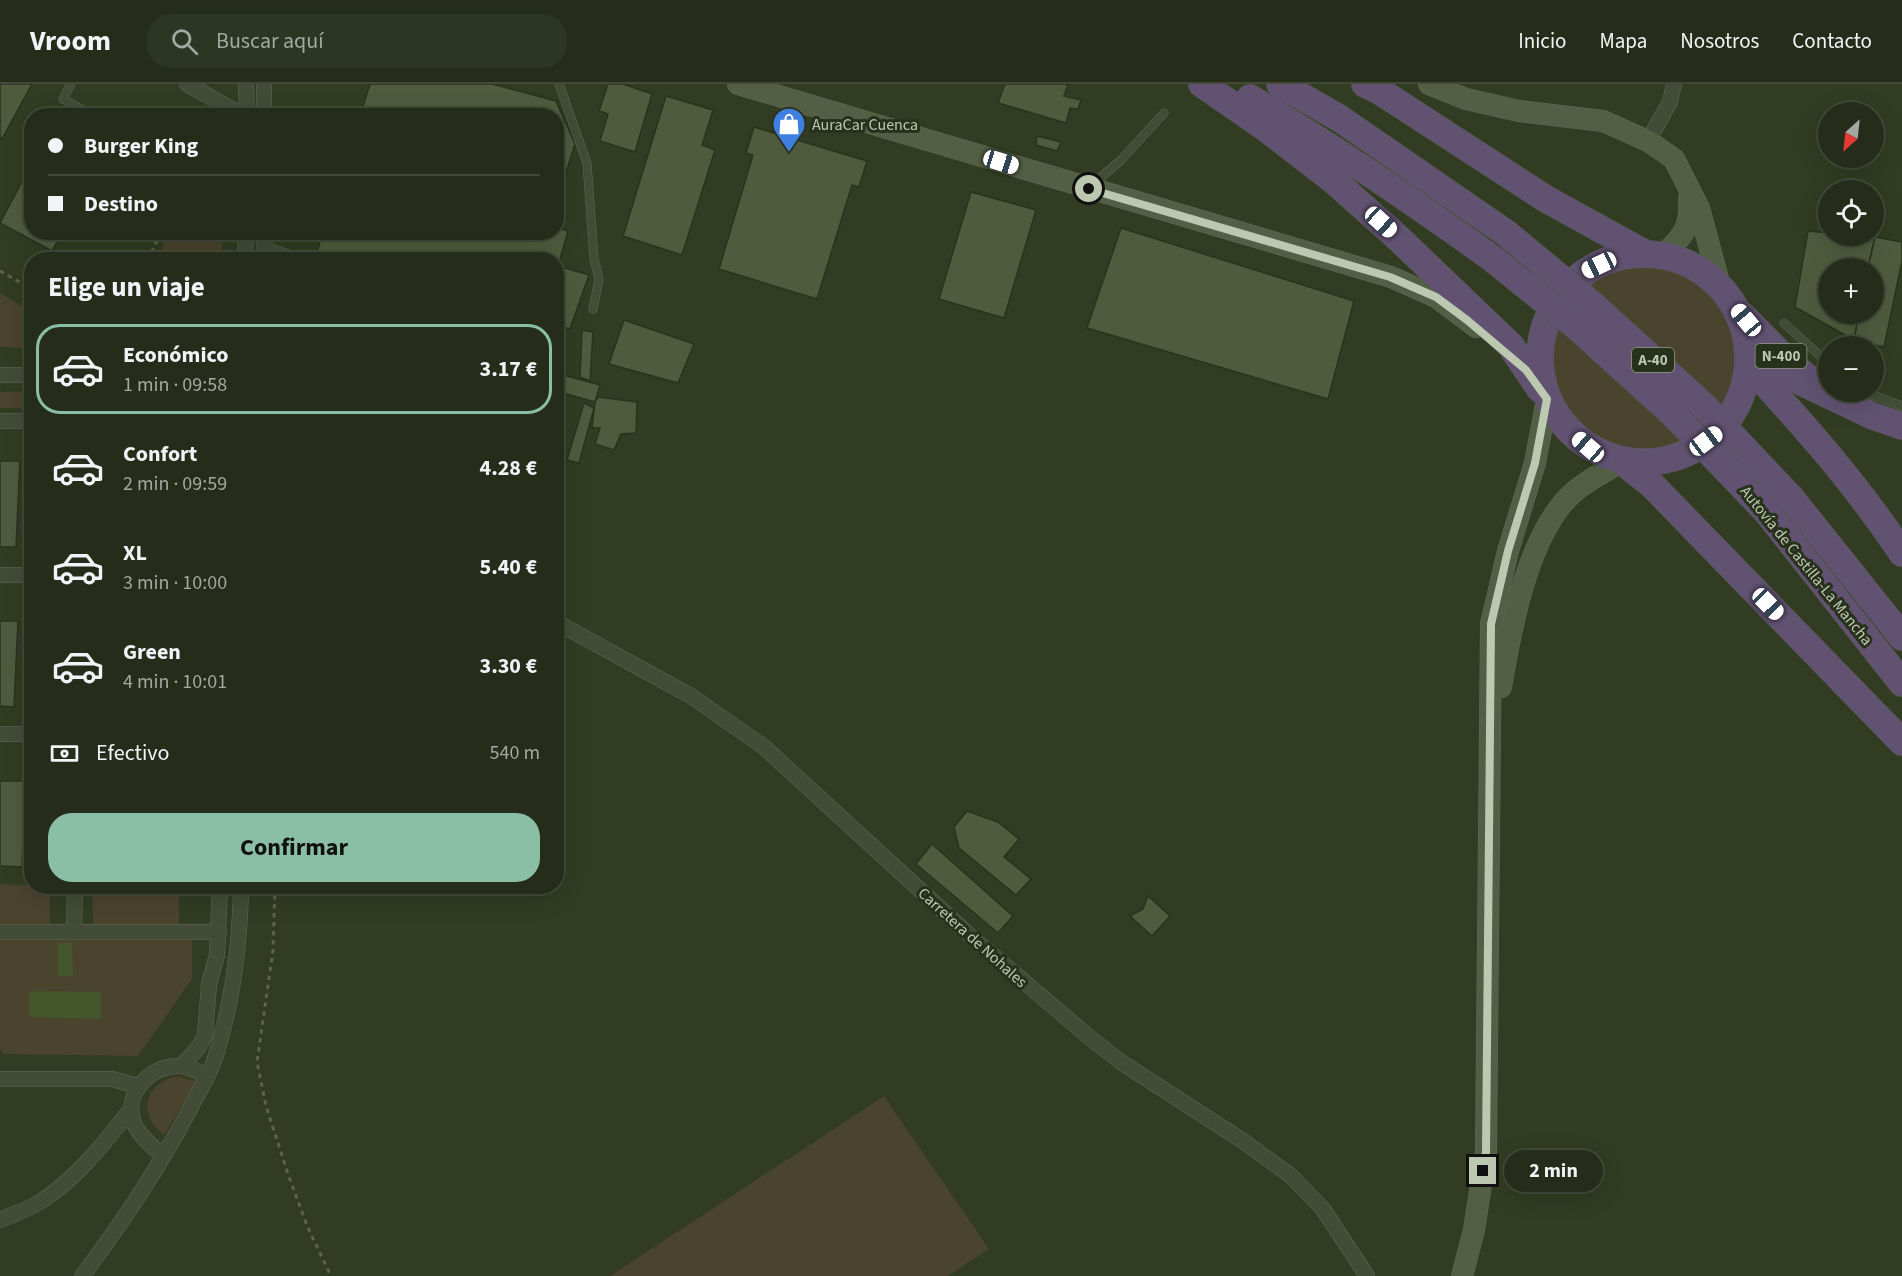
<!DOCTYPE html>
<html lang="es">
<meta charset="utf-8">
<style>
body{margin:0;font-family:"Source Sans 3",sans-serif;background:#2d3523;color:#f1f3f6;height:100vh;display:flex;flex-direction:column;font-size:22px;white-space:nowrap}
*{box-sizing:border-box;margin:0}
p{font-size:20px;color:#a3a8a2}
.icon{flex:none;width:33px;height:33px;fill:none;stroke:currentColor;stroke-width:2;stroke-linecap:round;stroke-linejoin:round}
.map{position:relative;flex:1;overflow:hidden}
.details{position:absolute;left:24px;top:168px;width:540px;height:642px;display:flex;flex-direction:column;background:#252d1a;border-radius:24px;box-shadow:0 6px 24px #0002,0 0 0 2px #424939}
.details>*{flex:none}
.guide{position:absolute;left:24px;top:24px;width:540px;height:132px;border-radius:24px;box-shadow:0 6px 24px #0002,0 0 0 2px #424939;display:grid;align-content:center;height:132px;padding:0 24px;background:#252d1a}
.needle{width:39px;rotate:207deg}
.buttons{position:absolute;left:1818px;top:18px;display:grid;gap:12px}
.buttons a{display:grid;place-items:center;width:66px;height:66px;border-radius:50%;background:#252d1a;box-shadow:0 6px 24px #0002,0 0 0 2px #424939;font-size:30px}
.end{position:absolute;width:27px;height:27px;margin:-14px;border:8px solid #bdc8b1;background:#111;box-shadow:0 0 0 3px #111}
.from{border-radius:50%}
.bubble{position:absolute;height:42px;border-radius:21px;background:#252d1a;box-shadow:0 6px 24px #0002,0 0 0 2px #424939;font-size:20px;font-weight:700;line-height:42px;text-align:center}
.car{position:absolute;width:18px;height:36px;margin:-18px -9px;border-radius:8px;box-shadow:0 0 4px 2px #0007;background:linear-gradient(#fff 24%,#345 0 40%,#fff 0 76%,#345 0 86%,#fff 0)}
.guide b{display:flex;align-items:center;gap:21px;height:57px;font-size:22px}
.guide b+b{border-top:2px solid #424939}
.guide i{width:15px;height:15px;background:#f1f3f6}
ul{padding:0;list-style:none}
li{display:flex;align-items:center;gap:18px;height:90px;margin:0 12px 9px;padding:0 12px;border:3px solid transparent;border-radius:24px}
li div{flex:1}
li b{display:block;font-size:22px}
li em{font-style:normal;font-weight:700}
li.selected{border-color:#8abfa5}
li>.icon{width:54px;height:54px;stroke-width:1.5}
h2{padding:0 24px;font-size:27px;line-height:72px}
.pay{display:flex;align-items:center;gap:15px;height:66px;padding:0 24px;font-size:22px}
.pay p{margin-inline-start:auto}
.button{display:flex;gap:12px;margin-top:auto;padding:12px 24px}
.button a{flex:1;height:69px;border-radius:24px;background:#8abfa5;color:#111;font-size:24px;font-weight:700;line-height:69px;text-align:center}
header{display:flex;align-items:center;gap:36px;box-sizing:border-box;height:84px;padding:0 30px;background:#252d1a;border-bottom:2px solid #424939}
header strong{font-size:28px}
nav{display:flex;gap:33px;margin-inline-start:auto;font-size:21px}
.search{width:420px;height:54px;background:#2d3523;display:flex;align-items:center;gap:15px;box-sizing:border-box;padding:0 21px;border-radius:24px;color:#a3a8a2;font-size:22px}
.map>svg:first-child{display:block}
.green{fill:#4a432d}
.water{fill:#44562b}
.building{fill:#505b3e;stroke:#29331d;stroke-width:1.5}
.lines{fill:none;stroke-linecap:round;stroke-linejoin:round}
.lane-casing{stroke:#606a54;stroke-width:9}
.street-casing{stroke:#606a54;stroke-width:16}
.secondary-casing{stroke:#606a54;stroke-width:22}
.highway-casing{stroke:#4d5741;stroke-width:28}
.path{stroke:#61614b;stroke-width:3;stroke-dasharray:4.5 4.5;stroke-linecap:butt}
.lane{stroke:#424c36;stroke-width:8}
.street{stroke:#424c36;stroke-width:15}
.secondary{stroke:#525f44;stroke-width:21}
.highway{stroke:#615272;stroke-width:27}
.highway-bridge-casing{stroke:#4d5741;stroke-width:28;stroke-linecap:butt}
.highway-bridge{stroke:#615272;stroke-width:27}
.route{stroke:#bdc8b1;stroke-width:8}
.labels{text-anchor:middle;stroke-width:6;stroke-linejoin:round;paint-order:stroke}
.shield{fill:#27311b;stroke:#909b84;stroke-width:1.5}
.shield-label{font-size:15px;font-weight:bold;fill:#bdc8b1}
.poi-label{font-size:16px;fill:#bdc8b1;stroke:#27311b;text-anchor:start}
.street-label{font-size:16px;fill:#bdc8b1;stroke:#27311b}
</style>
<header>
<strong>Vroom</strong>
<div class="search"><svg class="icon" aria-label="search" viewBox="0 0 24 24"><circle cx="10" cy="10" r="6"/><path d="M15 15l6 6"/></svg>Buscar aquí</div>
<nav><a>Inicio</a><a>Mapa</a><a>Nosotros</a><a>Contacto</a></nav>
</header>
<div class="map">
<svg width="1902" height="1192" viewBox="0 0 1902 1192">
<rect width="100%" height="100%" fill="#313c22"/>
<!-- green -->
<g class="green">
<path d="M169 149H222V175H162L163 160Z"/>
<circle cx="1643" cy="274" r="92"/>
<path d="M0 209 31 227V264L0 263Z"/>
<path d="M31 307V324H0V308Z"/>
<path d="M0 800 50 803V841H0Z"/>
<path d="M92 803H179V840L93 841Z"/>
<path d="M0 851H192V895L138 972 3 970 0 965Z"/>
<path d="M176 992 197 997 164 1051C137 1030 144 1001 176 992Z"/>
<path d="M884 1012 989 1165 948 1192H610Z"/>
</g>
<!-- water -->
<g class="water">
<path d="M58 859H72L73 892H58Z"/>
<path d="M29 907 101 908V935L29 933Z"/>
</g>
<!-- building -->
<g class="building">
<path d="M0 0H32L2 55 0 54Z"/>
<path d="M370 0H492L556 17 575 60 556 120V32H360Z"/>
<path d="M608 0H623L652 10 635 68 600 57 608 30 599 27Z"/>
<path d="M1005 0H1068L1064 12 1081 16 1078 25 1070 24 1066 39 998 19Z"/>
<path d="M666 12 713 26 702 61 715 66 682 171 623 152Z"/>
<path d="M754 43 867 77 859 103 852 101 817 215 719 185 753 71 746 69Z"/>
<path d="M1037 52 1061 58 1057 67 1036 61Z"/>
<path d="M32 79V148H62L52 167 0 139Z"/>
<path d="M971 108 1036 126 1004 234 939 215Z"/>
<path d="M556 143 568 147 558 182 589 191 570 245 563 243 556 239V176H333L316 171 323 148H556Z"/>
<path d="M1121 144 1354 217 1328 315 1087 244Z"/>
<path d="M1808 147 1828 149V152L1875 153 1868 184H1828V230H1859L1854 256 1795 223Z"/>
<path d="M1875 153 1902 158V177L1884 263 1854 256 1859 230H1874V184H1868Z"/>
<path d="M624 236 694 260 678 299 609 280Z"/>
<path d="M556 239 563 243 565 253 562 262 556 266Z"/>
<path d="M582 246 593 248 590 297 580 293Z"/>
<path d="M556 289 600 301 595 318 556 307Z"/>
<path d="M598 313 637 318 636 349 621 350 614 366 595 360 600 344H592L595 318Z"/>
<path d="M584 319 594 324 579 379 567 376Z"/>
<path d="M0 377H20L16 463H0Z"/>
<path d="M0 537H18L14 623 0 622Z"/>
<path d="M0 697H26L22 783 0 782Z"/>
<path d="M967 727 998 738 1019 755 1004 773 1031 795 1016 811 959 764 954 743Z"/>
<path d="M932 760 1013 832 998 849 916 780Z"/>
<path d="M1148 812 1170 832 1152 852 1130 832 1143 825Z"/>
</g>
<g class="lines">
<!-- lane casing -->
<g class="lane-casing">
<g id="lane">
<path d="M71 0 63 15 94 32"/>
<path d="M559 0 587 79 594 175 599 195 593 225"/>
<path d="M1092 101 1121 76 1164 29"/>
<path d="M265 162 306 176"/>
<path d="M1784 239 1828 279"/>
<path d="M1865 308 1902 322"/>
<path d="M556 344 561 346 556 360"/>
</g>
</g>
<!-- street casing -->
<g class="street-casing">
<g id="street">
<path d="M187 0 244 32"/>
<path d="M246 0 247 32"/>
<path d="M264 0V32"/>
<path d="M1648 57 1670 18 1674 0"/>
<path d="M264 148 265 176"/>
<path d="M245 176 246 148"/>
<path d="M0 291H32"/>
<path d="M0 337H32"/>
<path d="M0 491H32"/>
<path d="M556 538 691 612 764 663 967 849 1089 953 1121 978 1243 1057 1291 1092 1323 1125 1367 1192"/>
<path d="M0 650H32"/>
<path d="M0 848H219"/>
<path d="M74 848 75 802"/>
<path d="M181 982 199 963 205 951 209 900 217 871 220 802"/>
<path d="M0 995H112L138 1002"/>
<path d="M163 1072C152 1062 138 1051 133 1037 124 1008 152 980 181 982 189 983 199 989 207 991"/>
<path d="M0 1136C14 1130 30 1125 43 1116 78 1093 105 1058 131 1025"/>
<path d="M82 1192C123 1138 160 1082 191 1023 199 1007 210 991 215 974 233 918 240 860 241 802"/>
</g>
</g>
<!-- secondary casing -->
<g class="secondary-casing">
<g id="secondary">
<path d="M738 0 1391 193 1436 213 1476 243"/>
<path d="M1429 0 1466 15 1519 27 1603 37 1648 57 1674 75 1699 124 1720 202"/>
<path d="M1663 171C1684 152 1691 143 1689 114"/>
<path d="M1501 603C1511 544 1528 447 1575 407 1589 395 1607 387 1622 377"/>
<path d="M1462 1192 1474 1146 1486 1068 1491 540 1508 467 1535 379 1547 315"/>
</g>
</g>
<!-- highway casing -->
<g class="highway-casing">
<g id="highway">
<path d="M1202 0 1267 45 1333 96 1396 152 1511 262 1540 305"/>
<path d="M1280 0 1339 34 1506 149"/>
<path d="M1365 0 1378 6 1546 115 1646 170"/>
<path d="M1250 14C1335 64 1414 118 1493 175"/>
<circle cx="1644" cy="274" r="104"/>
<path d="M1742 231 1788 278 1807 293"/>
<path d="M1749 282C1805 342 1856 400 1902 469"/>
<path d="M1749 282 1787 291 1873 332 1902 342"/>
<path d="M1622 377 1652 401 1902 658"/>
<path d="M1791 414 1902 553"/>
<path d="M1767 428 1902 599"/>
</g>
</g>
<!-- path -->
<g class="path">
<path d="M147 176 162 148"/>
<path d="M0 187 32 205"/>
<path d="M275 802 273 866 257 978 266 1022 289 1093 308 1144 331 1192"/>
</g>
<!-- lane -->
<use href="#lane" class="lane"/>
<!-- street -->
<use href="#street" class="street"/>
<!-- secondary -->
<use href="#secondary" class="secondary"/>
<!-- highway -->
<use href="#highway" class="highway"/>
<!-- highway-bridge casing -->
<g class="highway-bridge-casing">
<g id="highway-bridge">
<path d="M1506 149 1594 222 1704 322 1791 414"/>
<path d="M1493 175 1577 243 1674 331 1767 428"/>
</g>
</g>
<!-- highway-bridge -->
<use href="#highway-bridge" class="highway-bridge"/>
</g>
<g class="lines">
<!-- route -->
<path class="route" d="M1089 105 1390 193 1436 213 1467 236 1526 286 1547 315 1535 379 1508 467 1491 540 1486 1068 1483 1087"/>
</g>
<!-- icons -->
<defs>
<g id="shop-pin" transform="scale(1.725)"><path d="M0 17L-7.5 6A9.5 9.5 0 1 1 7.5 6Z" fill="#3f7fe0" stroke="#27311b"/><path d="M-5-2.5h2.3a2.7 3.5 0 0 1 5.4 0H5L5.5 6h-11ZM-1.5-2.5h3a1.5 2.3 0 0 0-3 0Z" fill="#fff"/></g>
</defs>
<g fill-rule="evenodd">
<use href="#shop-pin" x="789" y="40"/>
</g>
<g class="labels">
<!-- shield labels -->
<g class="shield">
<rect x="1755.5" y="260" width="51" height="24" rx="4.5"/>
<rect x="1632" y="264" width="42" height="24" rx="4.5"/>
</g>
<g class="shield-label">
<text x="1781" y="277">N-400</text>
<text x="1653" y="281">A-40</text>
</g>
<!-- poi labels -->
<g class="poi-label">
<text x="812" y="46">AuraCar Cuenca</text>
</g>
<!-- street labels -->
<g class="street-label">
<text transform="translate(1807 481) rotate(51)" y="6">Autovía de Castilla-La Mancha</text>
<text transform="translate(973 853) rotate(42)" y="6">Carretera de Nohales</text>
</g>
</g>
</svg>
<div class="buttons">
<a><svg class="needle" viewBox="-14 -14 28 28"><path d="M0-13l5 13h-10z" fill="#e53935"/><path d="M0 13l5-13h-10z" fill="#a3a8a2"/></svg></a>
<a><svg class="icon" aria-label="locate" viewBox="0 0 24 24"><circle cx="12" cy="12" r="6"/><path d="M12 2v4M12 18v4M2 12h4M18 12h4"/></svg></a>
<a>+</a>
<a>−</a>
</div>
<i class="end from" style="left:1089px;top:105px"></i>
<i class="end" style="left:1483px;top:1087px"></i>
<div class="bubble" style="left:1504px;top:1066px;width:99px">2 min</div>
<i class="car" style="left:1001px;top:78px;rotate:107deg"></i>
<i class="car" style="left:1381px;top:138px;rotate:132deg"></i>
<i class="car" style="left:1599px;top:181px;rotate:245deg"></i>
<i class="car" style="left:1746px;top:236px;rotate:320deg"></i>
<i class="car" style="left:1706px;top:357px;rotate:53deg"></i>
<i class="car" style="left:1588px;top:363px;rotate:311deg"></i>
<i class="car" style="left:1768px;top:520px;rotate:136deg"></i>
<div class="guide">
<b><i class="from"></i>Burger King</b>
<b><i></i>Destino</b>
</div>
<section class="details">
<h2>Elige un viaje</h2>
<ul>
<li class="selected"><svg class="icon" aria-label="car" viewBox="0 0 24 24"><path d="M5 17H2v-5l4-1 3-4h7l3 4 3 1v5h-3M9 17h6M6 11h13"/><circle cx="7" cy="17" r="2"/><circle cx="17" cy="17" r="2"/></svg><div><b>Económico</b><p>1 min · 09:58</p></div><em>3.17 €</em></li>
<li><svg class="icon" aria-label="car" viewBox="0 0 24 24"><path d="M5 17H2v-5l4-1 3-4h7l3 4 3 1v5h-3M9 17h6M6 11h13"/><circle cx="7" cy="17" r="2"/><circle cx="17" cy="17" r="2"/></svg><div><b>Confort</b><p>2 min · 09:59</p></div><em>4.28 €</em></li>
<li><svg class="icon" aria-label="car" viewBox="0 0 24 24"><path d="M5 17H2v-5l4-1 3-4h7l3 4 3 1v5h-3M9 17h6M6 11h13"/><circle cx="7" cy="17" r="2"/><circle cx="17" cy="17" r="2"/></svg><div><b>XL</b><p>3 min · 10:00</p></div><em>5.40 €</em></li>
<li><svg class="icon" aria-label="car" viewBox="0 0 24 24"><path d="M5 17H2v-5l4-1 3-4h7l3 4 3 1v5h-3M9 17h6M6 11h13"/><circle cx="7" cy="17" r="2"/><circle cx="17" cy="17" r="2"/></svg><div><b>Green</b><p>4 min · 10:01</p></div><em>3.30 €</em></li>
</ul>
<div class="pay"><svg class="icon" aria-label="cash" viewBox="0 0 24 24"><path d="M3 7h18v10H3z"/><circle cx="12" cy="12" r="2"/></svg>Efectivo<p>540 m</p></div>
<div class="button"><a>Confirmar</a></div>
</section>
</div>
